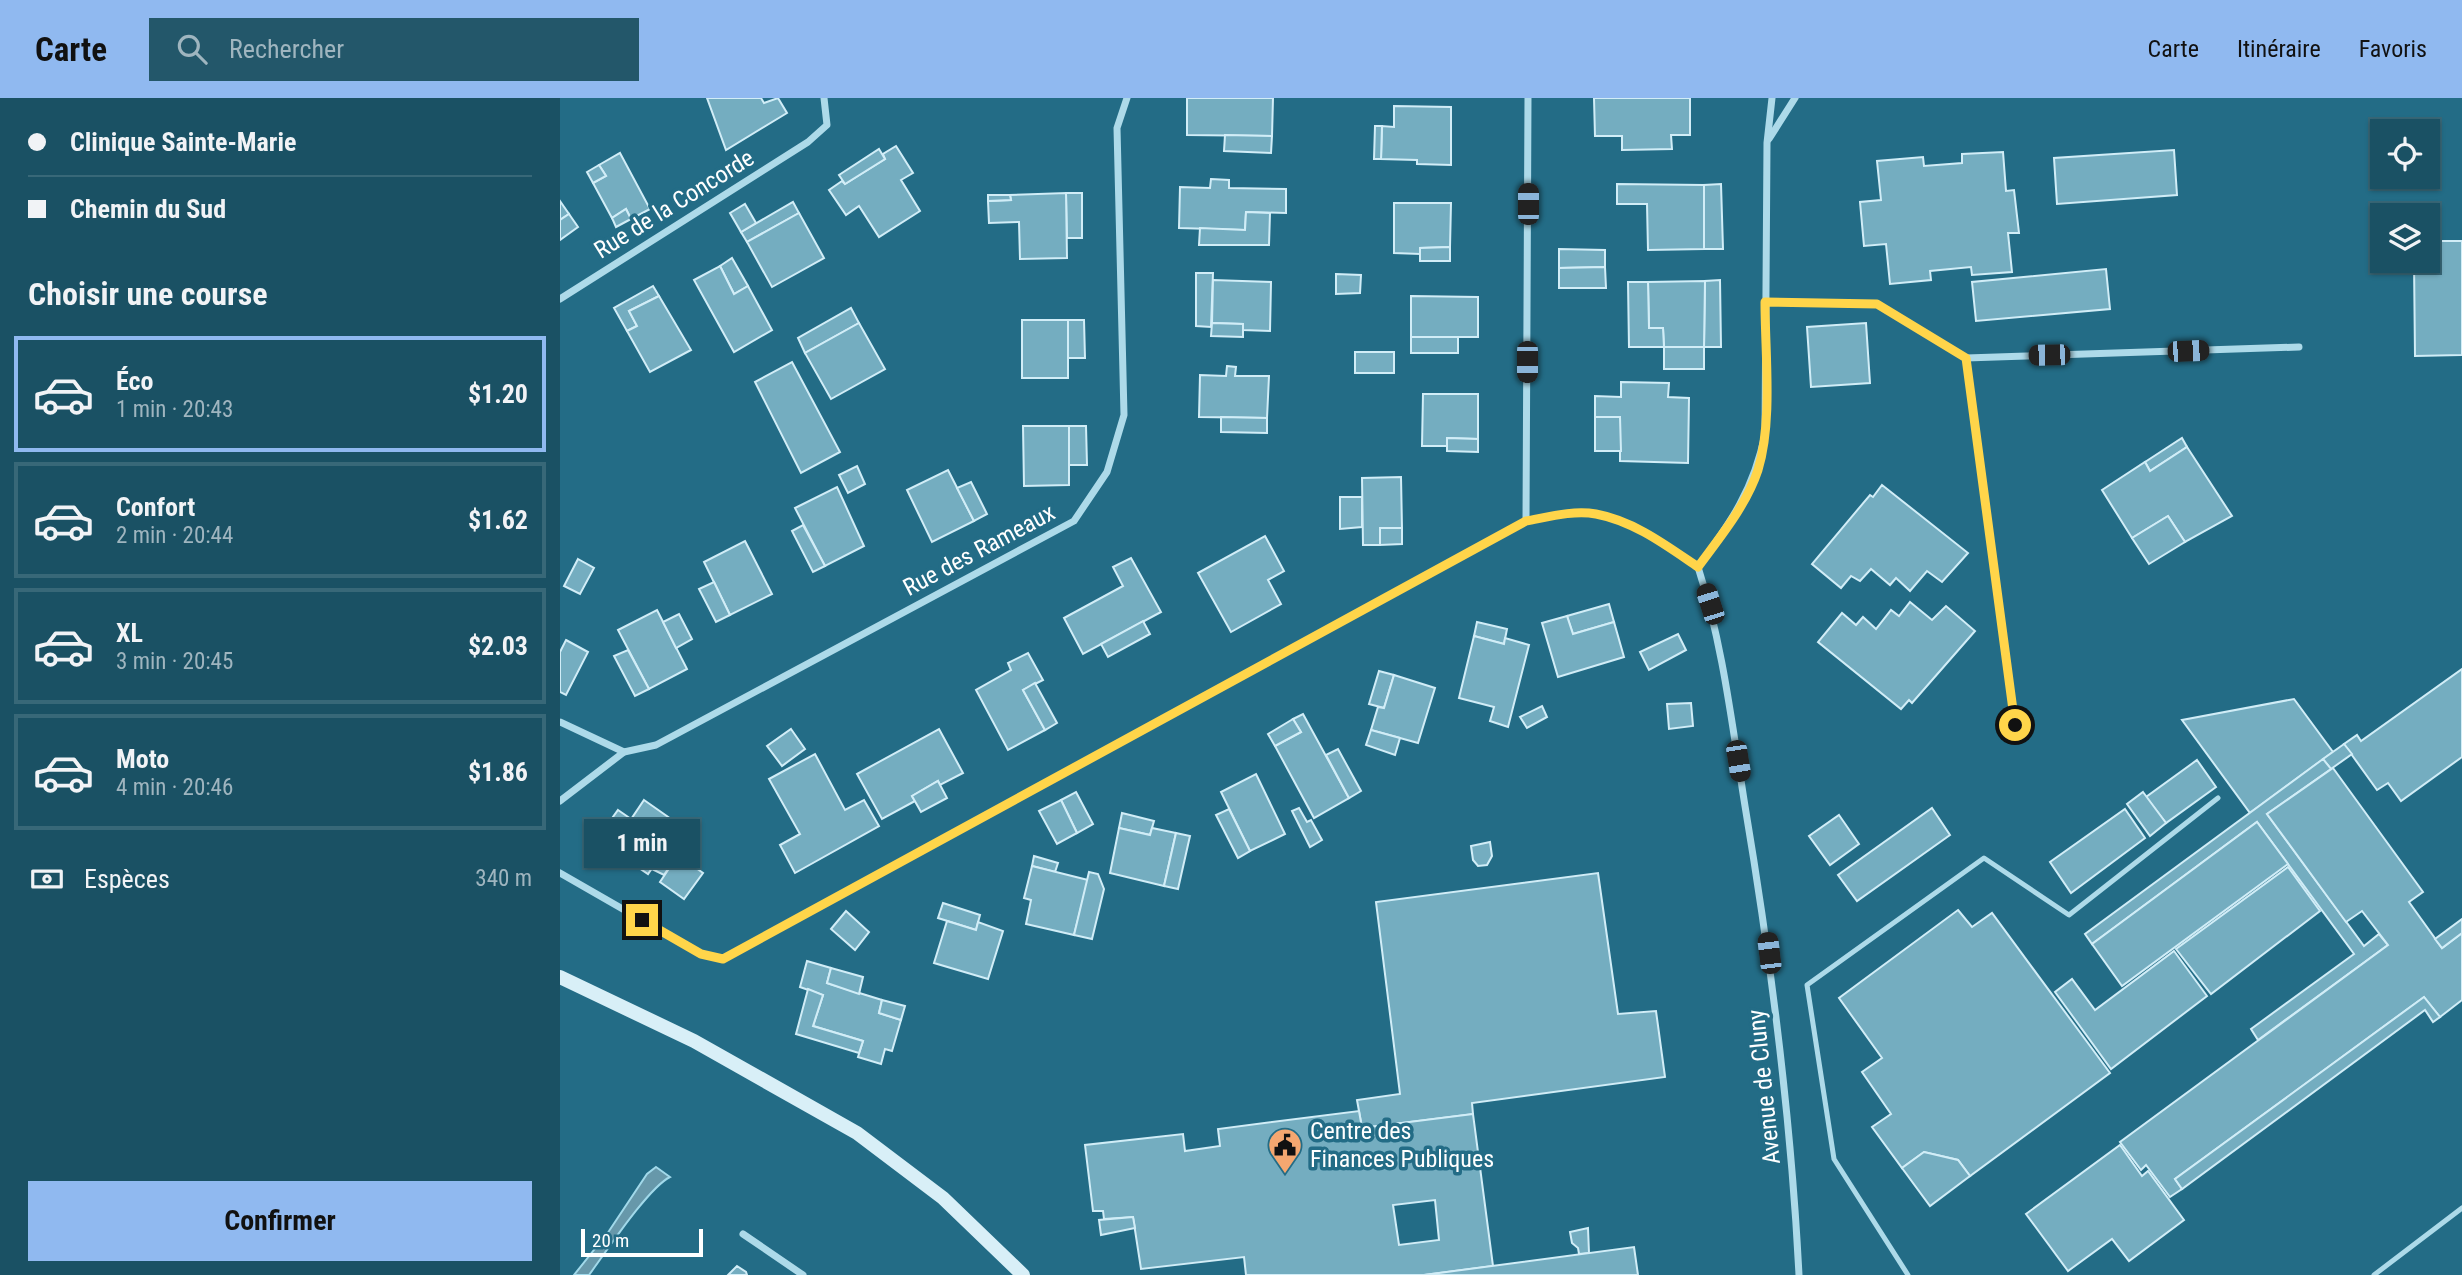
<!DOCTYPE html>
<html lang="fr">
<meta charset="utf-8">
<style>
body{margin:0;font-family:"Roboto Condensed",sans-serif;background:#23576a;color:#f1f3f6;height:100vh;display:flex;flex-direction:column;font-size:26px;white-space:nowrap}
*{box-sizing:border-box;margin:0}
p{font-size:23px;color:#9fb5bf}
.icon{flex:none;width:38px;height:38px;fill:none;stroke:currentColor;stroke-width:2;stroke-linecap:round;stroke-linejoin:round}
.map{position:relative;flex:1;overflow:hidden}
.drawer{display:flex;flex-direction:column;background:#1a5164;width:560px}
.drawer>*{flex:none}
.hud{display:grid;align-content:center;height:154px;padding:0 28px;background:#1a5164}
.buttons{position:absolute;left:1810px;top:21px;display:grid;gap:14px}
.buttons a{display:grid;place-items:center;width:70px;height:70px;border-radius:0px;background:#1a5164;box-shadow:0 2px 5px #0004,0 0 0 2px #386878;font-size:35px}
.scale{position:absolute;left:21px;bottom:18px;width:122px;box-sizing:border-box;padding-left:7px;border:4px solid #fff;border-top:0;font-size:19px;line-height:24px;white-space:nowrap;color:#fff;-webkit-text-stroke:5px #236c86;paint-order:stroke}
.end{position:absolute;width:32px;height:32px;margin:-16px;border:9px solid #ffd54a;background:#111;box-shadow:0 0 0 4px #111}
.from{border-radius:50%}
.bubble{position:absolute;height:49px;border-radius:0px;background:#1a5164;box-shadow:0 2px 5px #0004,0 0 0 2px #386878;font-size:23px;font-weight:700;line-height:49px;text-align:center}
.car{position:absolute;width:21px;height:42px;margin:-21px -10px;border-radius:9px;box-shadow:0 0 5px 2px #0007;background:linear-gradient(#222 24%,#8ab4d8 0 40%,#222 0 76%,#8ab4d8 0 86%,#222 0)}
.hud b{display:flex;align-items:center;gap:24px;height:66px;font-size:26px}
.hud b+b{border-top:2px solid #386878}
.hud i{width:18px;height:18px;background:#f1f3f6}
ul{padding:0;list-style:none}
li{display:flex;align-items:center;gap:21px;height:116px;margin:0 14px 10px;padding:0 14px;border:4px solid #386878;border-radius:0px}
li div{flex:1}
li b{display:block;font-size:26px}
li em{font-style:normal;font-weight:700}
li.on{border-color:#90b9f0}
li>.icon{width:63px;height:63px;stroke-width:1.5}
h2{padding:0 28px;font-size:32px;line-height:84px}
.pay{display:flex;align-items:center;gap:18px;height:77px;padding:0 28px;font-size:26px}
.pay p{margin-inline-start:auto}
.primary-button{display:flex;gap:14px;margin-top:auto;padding:14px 28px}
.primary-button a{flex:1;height:80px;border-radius:0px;background:#90b9f0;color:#111;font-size:28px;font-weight:700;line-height:80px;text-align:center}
header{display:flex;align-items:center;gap:42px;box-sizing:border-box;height:98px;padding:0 35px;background:#90b9f0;color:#111}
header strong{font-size:33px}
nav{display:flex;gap:38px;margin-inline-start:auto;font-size:24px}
.search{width:490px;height:63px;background:#23576a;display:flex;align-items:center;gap:18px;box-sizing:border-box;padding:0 24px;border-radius:0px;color:#9fb5bf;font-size:26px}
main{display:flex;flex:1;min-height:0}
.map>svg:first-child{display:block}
.water{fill:#6798aa;stroke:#a1d9ea;stroke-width:2}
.building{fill:#74adc0;stroke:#d1edf7;stroke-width:2;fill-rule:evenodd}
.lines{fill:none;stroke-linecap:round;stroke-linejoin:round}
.lane{stroke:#addae9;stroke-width:5}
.street{stroke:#addae9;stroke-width:7}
.secondary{stroke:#d8eff7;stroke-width:14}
.route{stroke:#ffd54a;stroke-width:9}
.labels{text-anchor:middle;stroke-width:7;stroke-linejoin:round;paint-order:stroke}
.street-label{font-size:24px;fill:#fff;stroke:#236c86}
.poi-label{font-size:24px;fill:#fff;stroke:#236c86;text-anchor:start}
</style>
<header>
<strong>Carte</strong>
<div class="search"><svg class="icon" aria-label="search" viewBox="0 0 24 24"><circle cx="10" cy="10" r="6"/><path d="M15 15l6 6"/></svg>Rechercher</div>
<nav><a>Carte</a><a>Itinéraire</a><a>Favoris</a></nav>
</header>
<main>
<section class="drawer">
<div class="hud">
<b><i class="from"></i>Clinique Sainte-Marie</b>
<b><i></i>Chemin du Sud</b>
</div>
<h2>Choisir une course</h2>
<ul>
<li class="on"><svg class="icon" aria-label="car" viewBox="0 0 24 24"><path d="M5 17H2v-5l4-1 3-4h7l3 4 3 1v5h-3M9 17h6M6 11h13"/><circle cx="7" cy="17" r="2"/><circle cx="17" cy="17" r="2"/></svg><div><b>Éco</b><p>1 min · 20:43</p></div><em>$1.20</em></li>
<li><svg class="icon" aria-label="car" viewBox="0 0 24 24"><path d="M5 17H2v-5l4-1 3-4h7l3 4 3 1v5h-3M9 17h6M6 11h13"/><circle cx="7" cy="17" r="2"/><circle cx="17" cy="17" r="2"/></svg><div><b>Confort</b><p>2 min · 20:44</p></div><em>$1.62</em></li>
<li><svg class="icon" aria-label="car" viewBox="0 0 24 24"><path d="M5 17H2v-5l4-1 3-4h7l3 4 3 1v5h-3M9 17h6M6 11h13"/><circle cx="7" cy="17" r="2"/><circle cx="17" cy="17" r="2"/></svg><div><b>XL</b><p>3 min · 20:45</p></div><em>$2.03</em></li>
<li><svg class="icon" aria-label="car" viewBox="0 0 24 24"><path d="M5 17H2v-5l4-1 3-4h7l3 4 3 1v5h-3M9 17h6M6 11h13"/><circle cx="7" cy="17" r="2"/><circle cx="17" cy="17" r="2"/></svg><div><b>Moto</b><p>4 min · 20:46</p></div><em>$1.86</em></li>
</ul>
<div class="pay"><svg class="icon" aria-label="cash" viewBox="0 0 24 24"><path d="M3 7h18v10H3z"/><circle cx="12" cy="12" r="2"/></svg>Espèces<p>340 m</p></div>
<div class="primary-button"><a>Confirmer</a></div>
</section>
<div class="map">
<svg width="1902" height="1177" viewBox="0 0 1902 1177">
<rect width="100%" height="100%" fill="#236c86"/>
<!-- water -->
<path class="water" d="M96 1069 110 1079C88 1090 46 1154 29 1177H14L49 1133 87 1076Z"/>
<!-- building -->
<g class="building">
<path d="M147 0H201L204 5 218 0 227 15 166 52Z"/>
<path d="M627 0H713L712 38 627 37Z"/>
<path d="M1034 0H1130V37H1111L1112 51 1062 52V38H1035Z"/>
<path d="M834 8 891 9V67L857 66V62L821 61 822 28 834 29Z"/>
<path d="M815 28H822L821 61H814Z"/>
<path d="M665 37 712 38 711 55 664 53Z"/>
<path d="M336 48 353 75 341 82 360 113 319 139 299 108 286 117 269 92 282 83 285 86 325 61 323 56Z"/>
<path d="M319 51 325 61 285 86 279 77Z"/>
<path d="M1614 52 1617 97 1497 106 1494 60Z"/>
<path d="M1443 54 1446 93 1454 92 1459 135H1448L1452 174 1412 177 1411 169 1370 173 1371 182 1330 186 1326 146 1304 148 1300 104 1321 102 1317 63 1363 59 1364 68 1402 65V56Z"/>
<path d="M60 55 90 111 71 121 66 111 52 120 33 85 46 78 39 67Z"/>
<path d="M39 67 46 78 33 85 27 74Z"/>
<path d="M651 81 669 82V90L726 91V115L686 114 685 132 619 130 620 89 650 90Z"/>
<path d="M1057 86 1144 87V151L1088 152 1087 106H1057Z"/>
<path d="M1161 86 1163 151H1144V87Z"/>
<path d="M506 95H522V140H507Z"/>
<path d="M506 95 507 160 460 161 459 124 429 125 428 103 451 102 450 97Z"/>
<path d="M428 97H450L451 102 428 103Z"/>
<path d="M0 103 9 116 0 122Z"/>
<path d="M233 104 239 115 187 144 181 134Z"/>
<path d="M834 105H891L890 149 860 150V156L834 155Z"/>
<path d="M185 106 196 125 181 134 170 115Z"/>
<path d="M66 111 71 121 56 129 52 120Z"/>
<path d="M686 114 710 115 709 147H639L640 130 685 132Z"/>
<path d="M239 115 264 160 212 189 187 144Z"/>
<path d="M9 116 18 129 0 142V122Z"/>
<path d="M1871 143H1902V257L1855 258 1854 163 1870 160Z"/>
<path d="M890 149V163H860V150Z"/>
<path d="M999 151 1045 152V169L999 170Z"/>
<path d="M172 160 188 188 174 196 160 168Z"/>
<path d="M160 168 174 196 188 188 212 232 174 254 134 182Z"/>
<path d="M1045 169 1046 190H999V170Z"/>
<path d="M1546 171 1550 211 1416 223 1412 184Z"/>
<path d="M636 175H653L651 229 636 228Z"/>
<path d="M776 176 801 177 800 195 776 196Z"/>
<path d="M653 182 711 184 710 233 683 232V226L652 225Z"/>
<path d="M1160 182 1161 249H1144L1145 183Z"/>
<path d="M1145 183 1144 249H1104L1103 230H1089L1088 184Z"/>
<path d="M1068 184H1088L1089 230H1103L1104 249H1069Z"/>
<path d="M93 188 99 198 69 213 77 228 67 233 54 210Z"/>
<path d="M99 198 131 252 90 274 67 233 77 228 69 213Z"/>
<path d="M851 198 918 199V239H851Z"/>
<path d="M291 210 299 225 245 255 238 240Z"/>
<rect x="462" y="222" width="46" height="58"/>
<path d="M508 222H524L525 260H508Z"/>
<path d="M299 225 325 271 271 301 245 255Z"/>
<path d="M652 225 683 226V239L651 238Z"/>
<path d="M1306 225 1310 285 1251 289 1247 229Z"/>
<rect x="851" y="239" width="47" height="16"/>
<rect x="1104" y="249" width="40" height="22"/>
<rect x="795" y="254" width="39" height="21"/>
<path d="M232 264 280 354 241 375 195 284Z"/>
<path d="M667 268 676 269 675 278H709L707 320 639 319 640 277 666 278Z"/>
<path d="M1061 284 1109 285 1108 299 1129 300 1128 365 1060 363V319H1035V298L1061 299Z"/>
<path d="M863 296H918V341L887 340V348H862Z"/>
<path d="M661 319 707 320V335L661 334Z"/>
<path d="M1035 319H1060L1061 353H1035Z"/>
<path d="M463 328H509V387L464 388Z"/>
<path d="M509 328H526L527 367H509Z"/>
<path d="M887 340 918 341V354L887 353Z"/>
<path d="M1622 340 1627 349 1590 373 1585 364Z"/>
<path d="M1627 349 1672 418 1625 444 1608 418 1572 440 1542 392 1585 364 1590 373Z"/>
<path d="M297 368 305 386 288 395 279 377Z"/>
<path d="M388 372 414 423 372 444 347 392Z"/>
<path d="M841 379 842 430H820V447H803L802 380Z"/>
<path d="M411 384 427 416 414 423 397 390Z"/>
<path d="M1322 387 1408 455 1382 484 1367 473 1350 493 1336 480 1330 487 1311 471 1300 483 1291 478 1281 490 1252 466 1310 397 1313 399Z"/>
<path d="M277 389 304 448 265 468 235 410Z"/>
<path d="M780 399H802V429L780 431Z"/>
<path d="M1608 418 1625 444 1589 466 1572 440Z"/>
<path d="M243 427 265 468 253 474 232 433Z"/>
<path d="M820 430H842V446L820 447Z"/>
<path d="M705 438 724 473 708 482 721 506 671 534 638 475Z"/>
<path d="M185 443 212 496 170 517 144 464Z"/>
<path d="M571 460 601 514 523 556 504 520 563 488 553 469Z"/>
<path d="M18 461 34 470 20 496 4 488Z"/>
<path d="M154 484 170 517 156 524 139 491Z"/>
<path d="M1350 504 1372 522 1386 508 1415 533 1352 605 1349 602 1341 611 1258 544 1282 515 1296 527 1303 519 1316 531 1331 512 1339 518Z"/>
<path d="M1049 506 1054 524 1013 536 1007 518Z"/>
<path d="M97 512 127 571 89 591 58 532Z"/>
<path d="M119 516 132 541 116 550 103 524Z"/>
<path d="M1007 518 1013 536 1054 524 1064 559 998 579 982 525Z"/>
<path d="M583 523 590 536 548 559 541 546Z"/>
<path d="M917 524 947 531 944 546 914 538Z"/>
<path d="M1118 536 1126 552 1089 572 1080 554Z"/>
<path d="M914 538 944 546 945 540 969 547 948 629 930 623 934 609 899 600Z"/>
<path d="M6 542 28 554 6 597 0 594V554Z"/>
<path d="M68 552 89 591 75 598 54 558Z"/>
<path d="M468 555 483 582 463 592 485 632 448 652 416 592 451 572 448 565Z"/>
<path d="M1902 571V659L1841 703 1828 685 1817 692 1784 646 1797 637 1801 643Z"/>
<path d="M819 573 834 577 824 610 809 606Z"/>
<path d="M834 577 875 590 858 645 811 632 818 609 824 610Z"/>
<path d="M475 585 497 625 485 632 463 592Z"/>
<path d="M1734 601 1773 654 1690 715 1622 622Z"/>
<path d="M1131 605 1133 628 1109 631 1107 606Z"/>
<path d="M982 608 987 619 967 630 960 619Z"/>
<path d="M743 616 789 700 754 720 715 648 741 634 733 621Z"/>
<path d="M733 621 741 634 715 648 708 636Z"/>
<path d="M231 631 245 651 222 668 207 648Z"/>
<path d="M379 631 403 675 380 687 378 683 352 698 355 703 322 721 297 676Z"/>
<path d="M811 632 840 640 835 657 806 647Z"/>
<path d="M1784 646 1792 656 1771 671 1763 661Z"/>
<path d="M778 651 801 693 789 700 766 657Z"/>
<path d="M255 656 285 712 304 702 319 728 235 775 220 747 240 736 209 681Z"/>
<path d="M1763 661 1771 671 1707 716 1804 848 1819 836 1828 847 1698 942 1691 931 1794 856 1697 724 1532 846 1525 836Z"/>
<path d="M1637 662 1656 689 1606 725 1586 699Z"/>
<path d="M1773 670 1863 794 1849 804 1882 850 1902 835V902L1880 919 1864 899 1615 1081 1622 1091 1610 1099 1586 1067 1581 1072 1560 1044 1828 847 1802 813 1786 824 1707 716Z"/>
<path d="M696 676 725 736 690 753 661 694Z"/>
<path d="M378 683 387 700 361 714 352 698Z"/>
<path d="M516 694 533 726 517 735 501 702Z"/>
<path d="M1583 694 1606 725 1590 738 1567 706Z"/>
<path d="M84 702 121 728 88 776 51 751Z"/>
<path d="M501 702 517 735 497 746 479 713Z"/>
<path d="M739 710 747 724 751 722 762 742 750 749 732 713Z"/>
<path d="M1372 710 1390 737 1297 803 1278 777Z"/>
<path d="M669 711 690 753 678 760 656 717Z"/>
<path d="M1565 711 1585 740 1511 795 1490 764Z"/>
<path d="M58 712 71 721 51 751 37 741Z"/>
<path d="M562 715 594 723 590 737 559 730Z"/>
<path d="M1279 717 1299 746 1270 767 1249 738Z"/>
<path d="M1697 724 1728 766 1562 888 1532 846Z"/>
<path d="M559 730 590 737 592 730 616 735 604 788 550 775Z"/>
<path d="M616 735 630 738 618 791 604 788Z"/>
<path d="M930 744 932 758 927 767 918 768 913 762 911 748Z"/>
<path d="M118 757 143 775 124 801 100 784Z"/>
<path d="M474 758 498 765 495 774 472 768Z"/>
<path d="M97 763 108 771 104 777 92 771Z"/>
<path d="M472 768 528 782 514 837 466 826 471 802 464 800Z"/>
<path d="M1728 769 1760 813 1651 896 1616 851Z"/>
<path d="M529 774 538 776 544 791 532 841 514 837Z"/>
<path d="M1038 775 1058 916 1096 913 1105 979 912 1005 913 1016 802 1030 797 1002 840 996 816 804Z"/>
<path d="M383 805 420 817 416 832 378 820Z"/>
<path d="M1398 812 1412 829 1432 815 1550 975 1410 1078 1398 1062 1364 1054 1342 1070 1312 1029 1331 1016 1302 974 1322 960 1279 900Z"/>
<path d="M286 813 309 834 295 852 271 831Z"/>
<path d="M1902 821V835L1882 850 1875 841Z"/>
<path d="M387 823 416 832 418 824 443 833 428 881 374 865Z"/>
<path d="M1614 853 1647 898 1551 971 1495 894 1512 881 1535 912Z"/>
<path d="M247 863 271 870 267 885 322 902 319 915 341 922 332 953 325 951 321 966 298 959 303 943 253 928 263 897 240 889Z"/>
<path d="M271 870 303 879 299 896 267 885Z"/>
<path d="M248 891 263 897 253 928 303 943 299 955 236 936Z"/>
<path d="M1864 899 1880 919 1873 924 1865 912 1622 1091 1615 1081Z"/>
<path d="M322 902 345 908 341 922 319 915Z"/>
<path d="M799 1013 802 1030 913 1016 933 1168 864 1177H686L684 1159 581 1171 573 1119 544 1121 543 1113H533L525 1047 623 1036 625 1053 660 1048 658 1031ZM875 1102 879 1142 839 1147 833 1107Z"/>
<path d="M1560 1047 1582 1078 1588 1073 1624 1122 1569 1163 1552 1141 1508 1173 1466 1116Z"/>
<path d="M1364 1054 1398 1062 1410 1078 1370 1108 1342 1070Z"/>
<path d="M573 1119 575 1130 541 1137 539 1122Z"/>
<path d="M1028 1130 1029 1155 1019 1156 1018 1150 1012 1145 1010 1134Z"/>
<path d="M1074 1149 1078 1177H864Z"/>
<path d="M177 1168 186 1174 187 1177H168Z"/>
</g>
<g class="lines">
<!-- lane -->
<g class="lane">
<path d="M1348 1177 1274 1061 1247 887 1424 760 1509 817 1658 700"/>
<path d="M1814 1177 1902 1110"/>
</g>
<!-- street -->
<g class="street">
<path d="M1209 41 1235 0"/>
<path d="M0 201 248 44 267 27 264 0"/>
<path d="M1205 204 1317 206 1406 260 1739 249"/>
<path d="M1406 260 1455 627"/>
<path d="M966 423 968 0"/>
<path d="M1138 469C1163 547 1172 627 1185 708 1211 863 1231 1019 1239 1177"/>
<path d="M1138 469C1171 424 1194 391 1205 336L1207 45 1212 0"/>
<path d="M0 624 64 654"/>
<path d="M0 703 64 654 96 647 514 423 547 374 564 317 557 30 567 0"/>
<path d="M0 775 141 856 163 861 966 423C988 419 1014 412 1036 416 1074 423 1107 448 1138 469"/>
<path d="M183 1136 243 1177"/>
</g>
<!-- secondary -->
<path class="secondary" d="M0 879 134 943 297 1035 383 1100 463 1177"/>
</g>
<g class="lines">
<!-- route -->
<path class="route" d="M82 822 141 856 163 861 966 423C988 419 1013 412 1036 416 1074 423 1107 448 1138 469 1160 439 1186 408 1198 372 1213 323 1205 256 1205 204L1317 206 1406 260 1455 627"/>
</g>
<!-- icons -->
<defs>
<g id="civic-pin" transform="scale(1.75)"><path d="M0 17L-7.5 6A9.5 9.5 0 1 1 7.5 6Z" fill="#f4a770" stroke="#236c86"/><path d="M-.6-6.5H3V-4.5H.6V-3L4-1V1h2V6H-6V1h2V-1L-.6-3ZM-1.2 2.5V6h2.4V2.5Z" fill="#111"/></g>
</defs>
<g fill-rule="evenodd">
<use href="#civic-pin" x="725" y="1047"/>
</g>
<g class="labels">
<!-- street labels -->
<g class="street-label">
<text transform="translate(114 106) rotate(-32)" y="8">Rue de la Concorde</text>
<text transform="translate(419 452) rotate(-28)" y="8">Rue des Rameaux</text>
<text transform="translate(1204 989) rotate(-96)" y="8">Avenue de Cluny</text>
</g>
<!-- poi labels -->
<g class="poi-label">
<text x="750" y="1041">Centre des<tspan x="750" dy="28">Finances Publiques</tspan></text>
</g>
</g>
</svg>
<div class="buttons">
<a><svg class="icon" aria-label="locate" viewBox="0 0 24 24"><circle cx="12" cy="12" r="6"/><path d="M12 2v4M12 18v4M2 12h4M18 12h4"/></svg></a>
<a><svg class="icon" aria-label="layers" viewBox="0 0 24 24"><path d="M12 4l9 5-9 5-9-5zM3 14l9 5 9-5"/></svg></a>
</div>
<div class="scale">20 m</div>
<i class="end from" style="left:1455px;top:627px"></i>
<i class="end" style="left:82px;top:822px"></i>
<div class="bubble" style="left:24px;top:721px;width:116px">1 min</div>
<i class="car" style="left:968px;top:106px;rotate:0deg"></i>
<i class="car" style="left:1628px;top:253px;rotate:88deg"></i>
<i class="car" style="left:1489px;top:257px;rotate:269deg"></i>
<i class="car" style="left:967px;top:264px;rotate:180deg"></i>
<i class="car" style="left:1150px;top:506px;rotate:342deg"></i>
<i class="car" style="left:1178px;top:663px;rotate:171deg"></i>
<i class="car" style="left:1209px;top:855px;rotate:353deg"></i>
</div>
</main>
